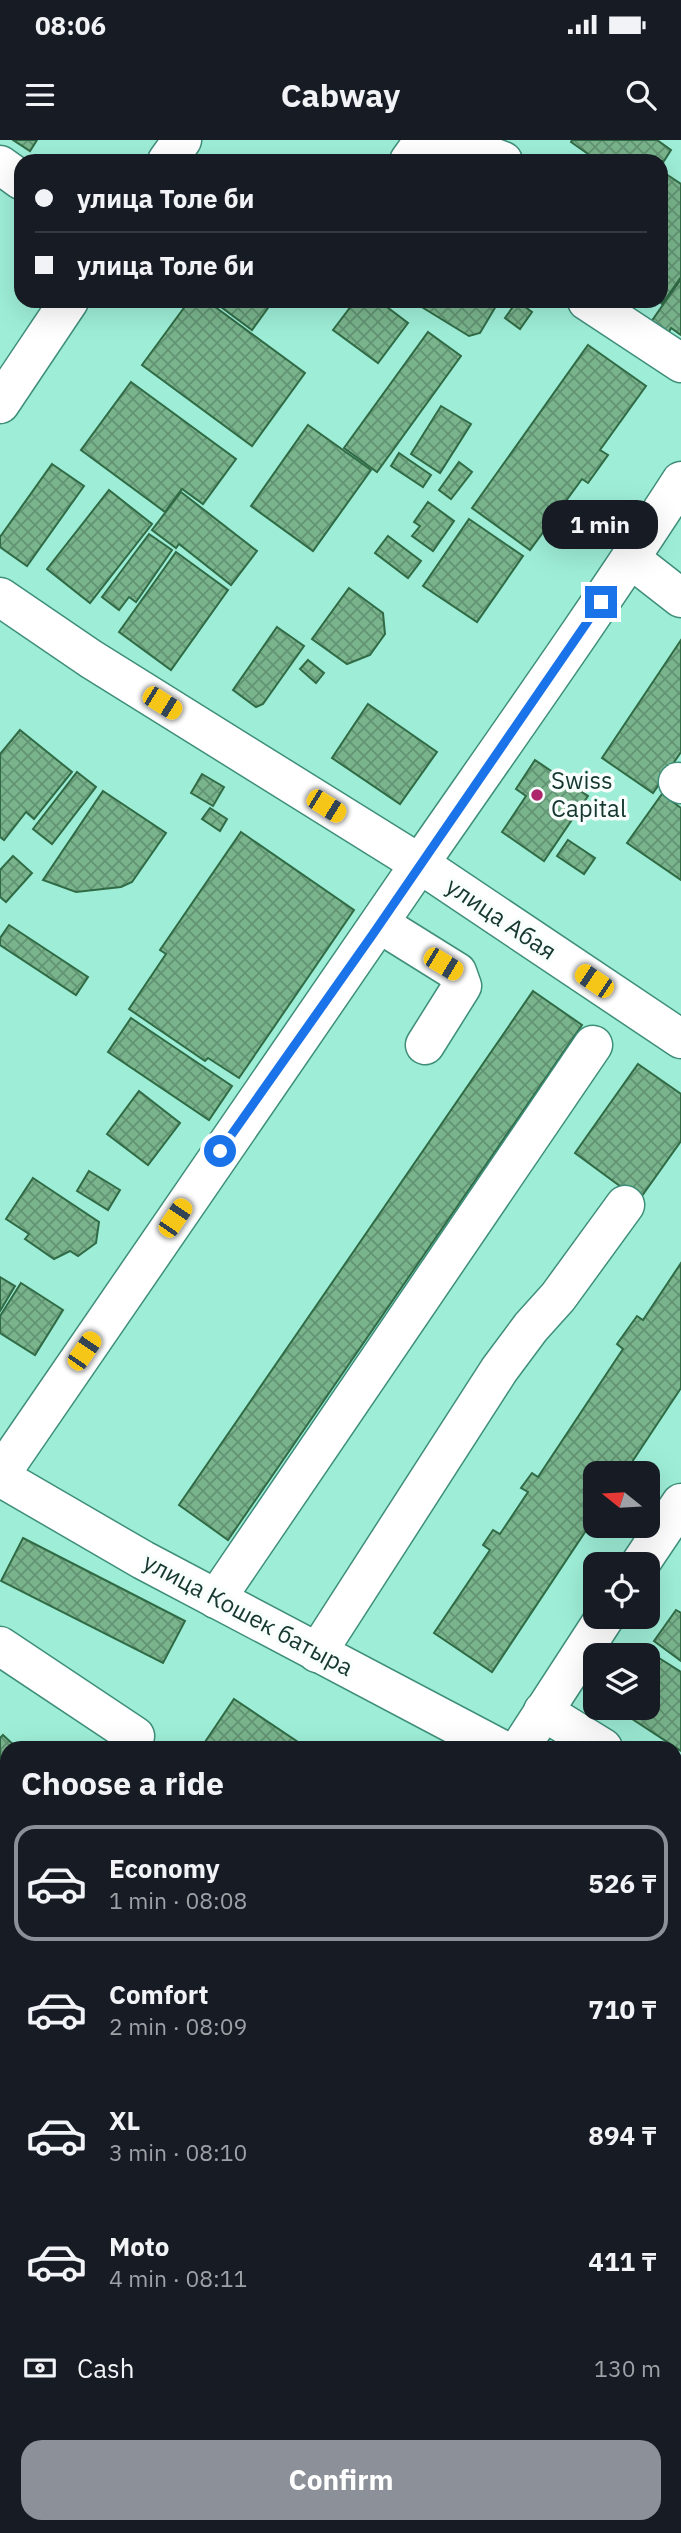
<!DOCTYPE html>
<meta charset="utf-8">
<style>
body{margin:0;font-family:"IBM Plex Sans",sans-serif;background:#20242c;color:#f1f3f6;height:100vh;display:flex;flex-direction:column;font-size:26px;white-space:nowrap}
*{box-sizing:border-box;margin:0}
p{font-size:23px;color:#9ea1a6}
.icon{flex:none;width:38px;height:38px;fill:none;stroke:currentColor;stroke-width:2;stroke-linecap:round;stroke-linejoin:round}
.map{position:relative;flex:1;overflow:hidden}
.panel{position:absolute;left:0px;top:1601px;width:682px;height:793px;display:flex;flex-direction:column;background:#171b24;border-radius:21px 21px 0 0;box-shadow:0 7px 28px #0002}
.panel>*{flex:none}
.hud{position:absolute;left:14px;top:14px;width:654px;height:154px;border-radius:21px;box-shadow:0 7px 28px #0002;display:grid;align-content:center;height:154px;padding:0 21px;background:#171b24}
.needle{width:46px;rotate:288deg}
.fabs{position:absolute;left:583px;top:1321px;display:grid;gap:14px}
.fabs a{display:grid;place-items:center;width:77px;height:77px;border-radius:14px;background:#171b24;box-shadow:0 7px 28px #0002;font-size:35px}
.end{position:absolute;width:32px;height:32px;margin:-16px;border:9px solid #1a73e8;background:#fff;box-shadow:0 0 0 4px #fff}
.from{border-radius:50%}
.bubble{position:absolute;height:49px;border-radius:21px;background:#171b24;box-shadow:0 7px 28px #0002;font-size:23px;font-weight:700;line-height:49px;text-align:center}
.car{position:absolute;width:21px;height:42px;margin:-21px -10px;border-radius:9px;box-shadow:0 0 5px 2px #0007;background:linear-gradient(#f5c518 24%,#345 0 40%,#f5c518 0 76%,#345 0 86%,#f5c518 0)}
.hud b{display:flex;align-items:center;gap:24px;height:66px;font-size:26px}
.hud b+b{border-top:2px solid #363941}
.hud i{width:18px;height:18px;background:#f1f3f6}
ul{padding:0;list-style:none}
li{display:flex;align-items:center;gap:21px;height:116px;margin:0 14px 10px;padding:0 7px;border:4px solid transparent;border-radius:21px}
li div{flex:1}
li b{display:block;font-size:26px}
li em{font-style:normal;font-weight:700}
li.active{border-color:#8c9099}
li>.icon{width:63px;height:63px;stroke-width:1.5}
h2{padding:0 21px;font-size:32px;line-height:84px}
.pay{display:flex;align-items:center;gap:18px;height:77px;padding:0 21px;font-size:26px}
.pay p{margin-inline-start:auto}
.action{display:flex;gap:14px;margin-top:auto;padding:14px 21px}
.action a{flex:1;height:80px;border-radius:21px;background:#8c9099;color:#fff;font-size:28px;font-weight:700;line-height:80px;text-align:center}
.status{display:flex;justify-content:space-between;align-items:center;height:49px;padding:0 35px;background:#171b24;direction:ltr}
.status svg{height:19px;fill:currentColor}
header{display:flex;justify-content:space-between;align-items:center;height:91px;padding:0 21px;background:#171b24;font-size:32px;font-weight:700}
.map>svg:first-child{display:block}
.building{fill:url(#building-cross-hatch);stroke:#316b46;stroke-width:2}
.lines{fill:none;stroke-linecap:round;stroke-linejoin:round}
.minor-casing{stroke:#3f8e7a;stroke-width:41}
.major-casing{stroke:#3f8e7a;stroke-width:41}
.minor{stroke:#fff;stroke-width:38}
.major{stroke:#fff;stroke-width:38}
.route{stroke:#1a73e8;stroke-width:9}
.poi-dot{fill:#ad266c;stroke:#f7fefb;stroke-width:2.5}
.labels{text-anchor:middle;stroke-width:7;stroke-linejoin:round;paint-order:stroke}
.poi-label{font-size:24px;fill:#16372f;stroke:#f7fefb;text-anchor:start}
.street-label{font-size:24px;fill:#16372f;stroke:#f7fefb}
</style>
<div class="status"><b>08:06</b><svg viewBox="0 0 49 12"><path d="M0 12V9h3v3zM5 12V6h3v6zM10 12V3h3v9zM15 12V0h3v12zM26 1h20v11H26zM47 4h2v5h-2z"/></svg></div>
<header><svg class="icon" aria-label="menu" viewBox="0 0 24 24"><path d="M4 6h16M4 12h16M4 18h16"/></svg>Cabway<svg class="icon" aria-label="search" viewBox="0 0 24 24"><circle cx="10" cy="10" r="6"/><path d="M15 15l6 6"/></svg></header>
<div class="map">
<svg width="681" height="2393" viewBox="0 0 681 2393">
<defs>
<pattern id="building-cross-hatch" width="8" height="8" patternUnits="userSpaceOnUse" patternTransform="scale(1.75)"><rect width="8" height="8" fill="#79b48c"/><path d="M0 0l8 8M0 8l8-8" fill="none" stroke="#629373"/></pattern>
</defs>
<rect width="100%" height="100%" fill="#9eeed7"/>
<!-- building -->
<g class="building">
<path d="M13 0H37L30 11Z"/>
<path d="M572 0H657L671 10 662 24V21H598L571 2Z"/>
<path d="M666 34 681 44V137L662 164 659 161H662V40Z"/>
<path d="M681 139V195L671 188 668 194 651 182Z"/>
<path d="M189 161H207L305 233 252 306 142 225Z"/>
<path d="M213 161H273L252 190Z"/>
<path d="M355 161H379L408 183 378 223 333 190Z"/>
<path d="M412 161H499L480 193 469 196Z"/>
<path d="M517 161 532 172 520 189 505 178Z"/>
<path d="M428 192 461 216 377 332 344 308Z"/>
<path d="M588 205 646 246 600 310 608 315 588 343 582 339 530 410 472 368Z"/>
<path d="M131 242 236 319 203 364 182 349 165 372 81 310Z"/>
<path d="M441 266 471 284 440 333 411 314Z"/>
<path d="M308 285 371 330 313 411 251 366Z"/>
<path d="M399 313 431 335 423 347 391 326Z"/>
<path d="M459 322 472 332 451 359 439 350Z"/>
<path d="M52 324 84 346 27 426 0 407V397Z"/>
<path d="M109 350 152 384 90 463 47 429Z"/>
<path d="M181 352 257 411 231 445 179 404 176 408 152 390Z"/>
<path d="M428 362 454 381 433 411 412 396 420 386 414 382Z"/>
<path d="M469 379 523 416 477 482 423 446Z"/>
<path d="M149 394 172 410 136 462 129 457 119 470 102 457Z"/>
<path d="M388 396 421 421 408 438 375 413Z"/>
<path d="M176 412 228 450 171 530 119 492Z"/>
<path d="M349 448 383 473 385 494 370 515 347 524 312 499Z"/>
<path d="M277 487 304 506 263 564 256 567 233 550Z"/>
<path d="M681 500V612L653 653 602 618Z"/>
<path d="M308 520 324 533 316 543 300 529Z"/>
<path d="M368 564 437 612 400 664 332 618Z"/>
<path d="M20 590 72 632 34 679 26 672 4 700 0 697V614Z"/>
<path d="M535 620 588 656 544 721 502 692 526 656 516 649Z"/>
<path d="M77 632 96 647 52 704 33 689Z"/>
<path d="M202 634 224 647 213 666 191 653Z"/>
<path d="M103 651 166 693 132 742 121 747 76 752 43 740Z"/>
<path d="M662 654 681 668V740L627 703Z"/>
<path d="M210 668 227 679 220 691 202 679Z"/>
<path d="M241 692 354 770 239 938 208 918 205 921 129 869 166 814 160 810Z"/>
<path d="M568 700 595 718 584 734 557 716Z"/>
<path d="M13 716 32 733 6 762 0 757V730Z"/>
<path d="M9 785 88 837 76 855 0 805V798Z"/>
<path d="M533 851 582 885 228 1400 179 1365Z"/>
<path d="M131 878 232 946 209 980 108 912Z"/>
<path d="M638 924 681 954V1001L639 1060 575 1013Z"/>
<path d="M139 951 180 983 148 1025 107 994Z"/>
<path d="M89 1031 120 1050 108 1070 77 1051Z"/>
<path d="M33 1038 99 1082 96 1103 78 1116 70 1111 54 1119 25 1099 29 1094 6 1079Z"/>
<path d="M681 1123V1248L624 1334H595V1377L492 1532 434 1493 490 1410 483 1405 493 1390 500 1394 528 1352 521 1348 532 1333 538 1337 623 1209 617 1204 637 1176 643 1180Z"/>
<path d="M0 1137 15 1146 0 1171Z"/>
<path d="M21 1143 63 1170 35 1215 0 1193V1176Z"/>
<path d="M23 1398 185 1481 163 1523 1 1441Z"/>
<path d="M676 1470 681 1473V1521L654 1501Z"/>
<path d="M659 1518 681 1532V1611L623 1573 626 1568H648V1536Z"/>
<path d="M234 1559 307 1608H201Z"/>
<path d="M3 1595 17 1608H7V1676L0 1670V1598Z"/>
<path d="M0 1721 7 1726V1811L0 1822Z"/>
<path d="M681 1730V1806L676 1803V1740Z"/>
<path d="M7 1818V1859L4 1857 0 1863V1831Z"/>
<path d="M0 1993 7 1998V2074L0 2065Z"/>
<path d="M676 2087 681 2090V2140L676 2150Z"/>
<path d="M7 2119V2237L0 2249V2130Z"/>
<path d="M681 2247V2314L676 2310V2248Z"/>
<path d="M129 2387H177L187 2393H125Z"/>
<path d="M338 2387H359L354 2393H345Z"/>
<path d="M516 2387H571L578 2393H511Z"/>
</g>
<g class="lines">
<!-- minor casing -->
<g class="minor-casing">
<g id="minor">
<path d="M447 0 503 21"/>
<path d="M409 21 424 0"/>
<path d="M0 25 21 40"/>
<path d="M587 161 681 223"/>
<path d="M631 419 681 458"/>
<path d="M0 457 91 519 420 724 681 899"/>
<path d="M678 642 681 644"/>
<path d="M380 784 457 832 462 846 425 905"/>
<path d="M0 1335C141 1128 283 922 425 716 511 592 599 468 681 341"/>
<path d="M0 1337 143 1420 499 1608"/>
<path d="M216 1459 593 905"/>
<path d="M0 1506 135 1596"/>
<path d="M317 1513 499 1230 531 1187 558 1157 625 1065"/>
<path d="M543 1571 603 1608"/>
<path d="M676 1654 681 1658"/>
<path d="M0 1923 7 1928"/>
<path d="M676 2368 681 2372"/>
</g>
</g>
<!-- major casing -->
<g class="major-casing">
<g id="major">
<path d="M167 21 182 0"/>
<path d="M0 264 69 161"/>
<path d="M640 1424 681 1363"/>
<path d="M520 1608 605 1477"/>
<path d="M0 2322 7 2313"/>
</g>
</g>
<!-- minor -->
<use href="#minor" class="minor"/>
<!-- major -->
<use href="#major" class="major"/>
</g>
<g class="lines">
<!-- route -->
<path class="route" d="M220 1011 373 794 601 462"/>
</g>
<!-- markers -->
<circle class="poi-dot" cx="537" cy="655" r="7"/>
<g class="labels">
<!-- poi labels -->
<g class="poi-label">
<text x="551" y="649">Swiss<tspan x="551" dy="28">Capital</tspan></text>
</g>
<!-- street labels -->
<g class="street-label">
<text transform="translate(501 779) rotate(34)" y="8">улица Абая</text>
<text transform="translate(248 1475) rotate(28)" y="8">улица Кошек батыра</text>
</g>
</g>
</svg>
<div class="fabs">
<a><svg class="needle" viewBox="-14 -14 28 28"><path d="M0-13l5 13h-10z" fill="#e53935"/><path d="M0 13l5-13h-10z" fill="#9ea1a6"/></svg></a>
<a><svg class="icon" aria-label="locate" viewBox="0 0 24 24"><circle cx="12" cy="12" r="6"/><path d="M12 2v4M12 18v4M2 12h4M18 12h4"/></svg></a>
<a><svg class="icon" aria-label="layers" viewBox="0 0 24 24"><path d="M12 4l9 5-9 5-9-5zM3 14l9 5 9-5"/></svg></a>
</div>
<i class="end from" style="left:220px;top:1011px"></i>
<i class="end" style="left:601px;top:462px"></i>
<div class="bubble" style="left:542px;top:360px;width:116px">1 min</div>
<i class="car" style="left:162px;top:563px;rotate:122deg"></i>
<i class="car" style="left:326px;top:666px;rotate:122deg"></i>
<i class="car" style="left:443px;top:824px;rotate:121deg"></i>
<i class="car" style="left:594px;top:841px;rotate:304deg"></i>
<i class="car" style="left:175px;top:1078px;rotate:34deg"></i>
<i class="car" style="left:84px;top:1211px;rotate:34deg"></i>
<div class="hud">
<b><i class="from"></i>улица Толе би</b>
<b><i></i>улица Толе би</b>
</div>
<section class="panel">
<h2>Choose a ride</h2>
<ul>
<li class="active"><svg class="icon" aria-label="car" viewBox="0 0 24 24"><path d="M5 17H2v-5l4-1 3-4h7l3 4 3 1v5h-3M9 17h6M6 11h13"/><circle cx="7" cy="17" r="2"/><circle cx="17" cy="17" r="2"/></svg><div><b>Economy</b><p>1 min · 08:08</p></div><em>526 ₸</em></li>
<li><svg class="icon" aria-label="car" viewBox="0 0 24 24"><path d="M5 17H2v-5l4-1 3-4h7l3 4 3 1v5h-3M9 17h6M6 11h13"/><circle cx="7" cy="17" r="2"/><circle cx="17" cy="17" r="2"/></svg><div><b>Comfort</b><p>2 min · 08:09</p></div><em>710 ₸</em></li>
<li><svg class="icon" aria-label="car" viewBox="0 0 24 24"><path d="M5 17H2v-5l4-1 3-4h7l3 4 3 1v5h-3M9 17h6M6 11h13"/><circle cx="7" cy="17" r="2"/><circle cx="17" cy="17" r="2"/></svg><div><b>XL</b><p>3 min · 08:10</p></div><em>894 ₸</em></li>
<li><svg class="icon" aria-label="car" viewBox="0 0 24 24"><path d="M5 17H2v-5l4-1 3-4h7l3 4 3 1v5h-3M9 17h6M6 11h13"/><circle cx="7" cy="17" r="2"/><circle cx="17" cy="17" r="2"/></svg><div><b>Moto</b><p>4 min · 08:11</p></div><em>411 ₸</em></li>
</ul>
<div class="pay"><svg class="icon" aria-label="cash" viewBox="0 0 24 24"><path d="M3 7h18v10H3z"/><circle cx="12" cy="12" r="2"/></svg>Cash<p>130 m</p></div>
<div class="action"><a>Confirm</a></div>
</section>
</div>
